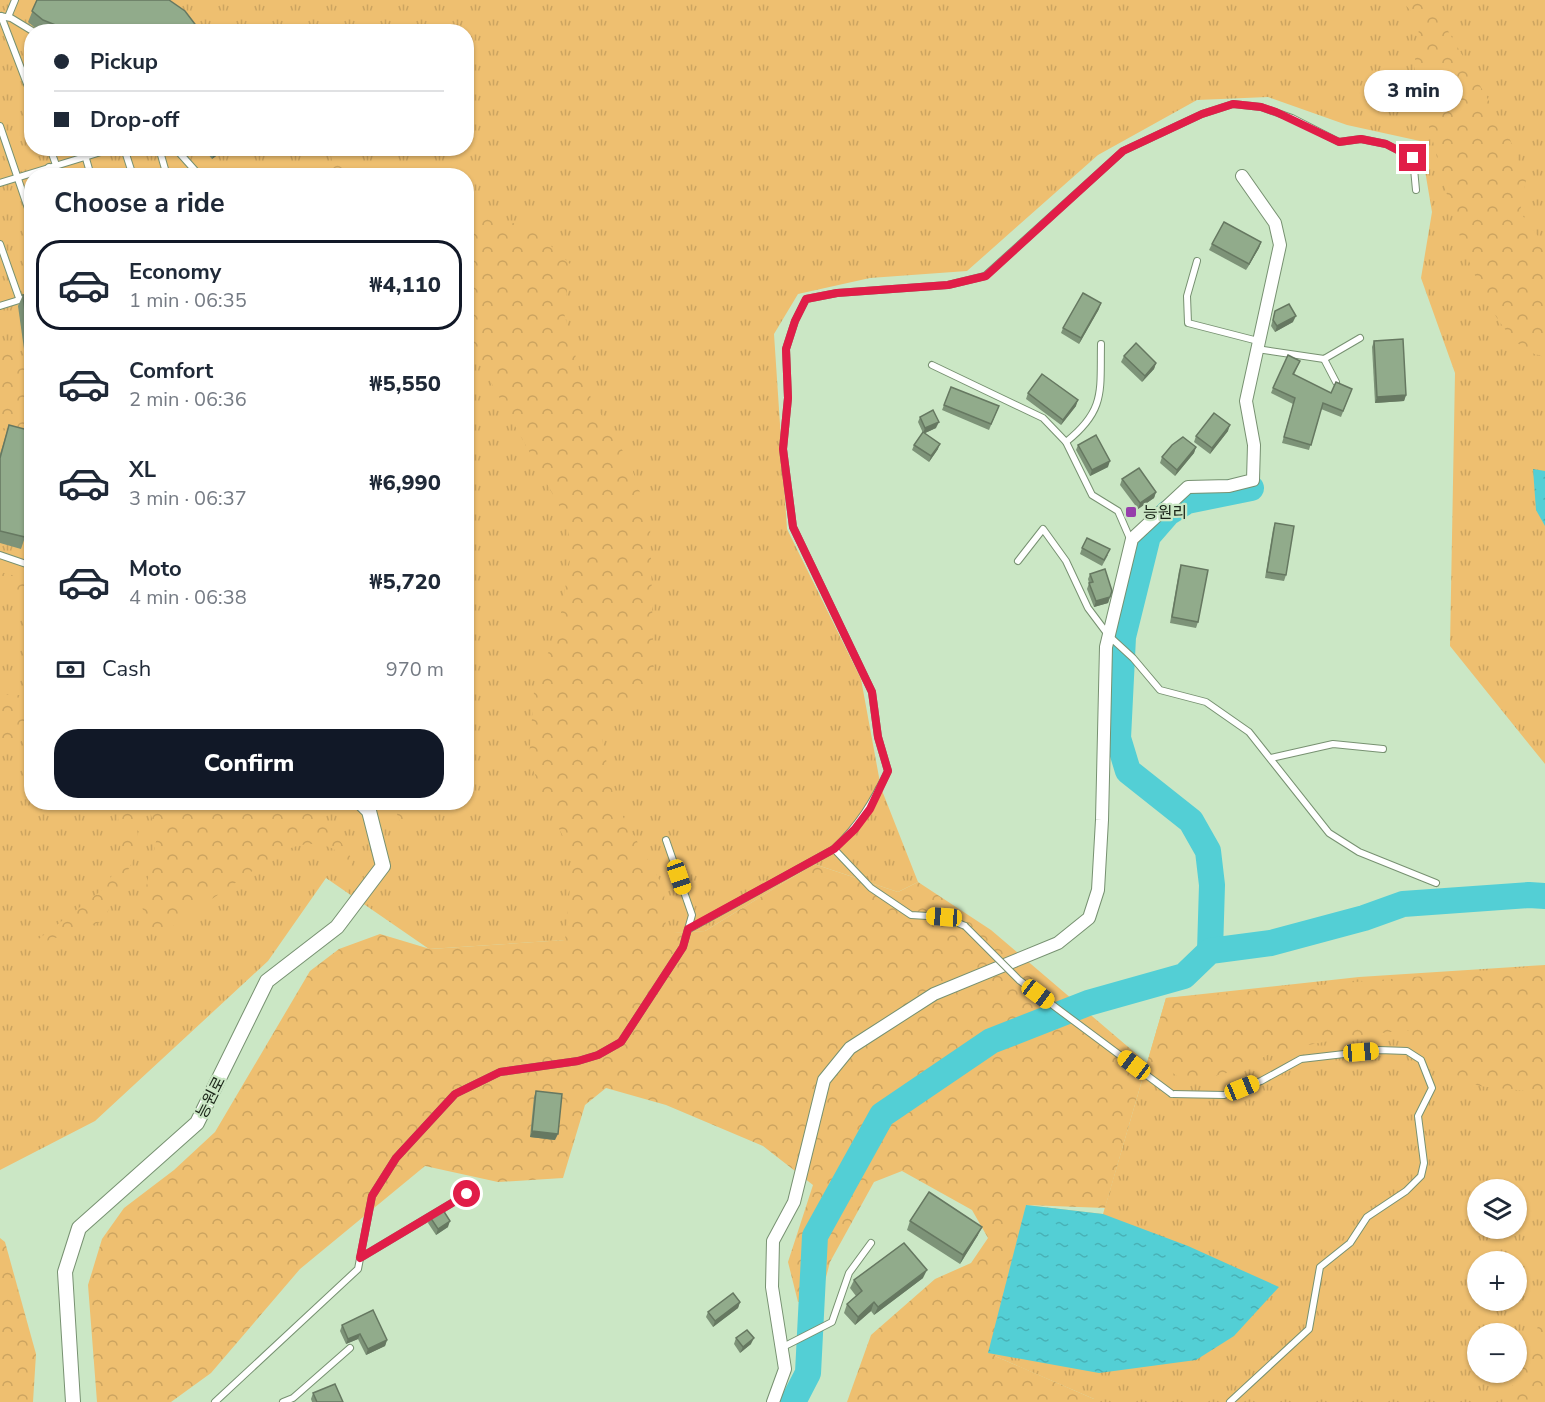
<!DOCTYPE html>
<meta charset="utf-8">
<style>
body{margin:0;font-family:"Nunito Sans","Noto Sans KR",sans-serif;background:#f6f6f7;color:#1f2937;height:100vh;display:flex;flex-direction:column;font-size:22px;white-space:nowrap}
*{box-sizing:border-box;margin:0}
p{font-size:20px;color:#747a83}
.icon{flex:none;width:33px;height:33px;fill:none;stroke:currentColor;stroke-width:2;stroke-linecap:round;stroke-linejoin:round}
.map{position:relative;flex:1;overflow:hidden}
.side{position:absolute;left:24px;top:168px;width:450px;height:642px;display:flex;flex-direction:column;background:#fff;border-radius:24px;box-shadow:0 2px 4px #0004}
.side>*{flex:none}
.top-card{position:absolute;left:24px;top:24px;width:450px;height:132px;border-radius:24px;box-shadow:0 2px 4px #0004;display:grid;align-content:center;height:132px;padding:0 30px;background:#fff}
.controls{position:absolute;left:1467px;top:1179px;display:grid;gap:12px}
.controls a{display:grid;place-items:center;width:60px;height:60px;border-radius:50%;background:#fff;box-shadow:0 2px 4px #0004;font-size:30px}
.end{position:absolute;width:27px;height:27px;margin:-14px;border:8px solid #e11d48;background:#fff;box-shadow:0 0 0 3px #fff}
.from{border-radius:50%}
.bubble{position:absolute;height:42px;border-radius:21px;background:#fff;box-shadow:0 2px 4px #0004;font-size:20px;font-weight:800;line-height:42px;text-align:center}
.car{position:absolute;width:18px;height:36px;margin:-18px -9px;border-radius:8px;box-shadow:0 0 4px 2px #0007;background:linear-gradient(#f5c518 24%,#345 0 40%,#f5c518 0 76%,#345 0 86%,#f5c518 0)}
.top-card b{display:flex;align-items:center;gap:21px;height:57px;font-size:22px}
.top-card b+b{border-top:2px solid #e0e1e3}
.top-card i{width:15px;height:15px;background:#1f2937}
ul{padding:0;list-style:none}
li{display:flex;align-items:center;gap:18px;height:90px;margin:0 12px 9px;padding:0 18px;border:3px solid transparent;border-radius:24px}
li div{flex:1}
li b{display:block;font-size:22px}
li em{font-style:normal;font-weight:800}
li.current{border-color:#111827}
li>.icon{width:54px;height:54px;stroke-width:1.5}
h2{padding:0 30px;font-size:27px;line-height:72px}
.pay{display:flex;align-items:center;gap:15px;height:66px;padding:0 30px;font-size:22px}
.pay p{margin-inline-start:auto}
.action{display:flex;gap:12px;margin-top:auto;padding:12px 30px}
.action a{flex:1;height:69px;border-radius:24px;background:#111827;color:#fff;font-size:24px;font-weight:800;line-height:69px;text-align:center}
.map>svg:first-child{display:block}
.grass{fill:url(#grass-tufts);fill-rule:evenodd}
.forest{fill:url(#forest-crowns)}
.water{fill:url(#water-ripples)}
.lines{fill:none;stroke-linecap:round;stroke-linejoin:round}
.river{stroke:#53cfd5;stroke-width:26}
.service-casing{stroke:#779171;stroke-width:8}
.minor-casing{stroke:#779171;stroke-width:14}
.tertiary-casing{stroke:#779171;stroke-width:16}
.service{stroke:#fff;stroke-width:6}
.minor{stroke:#fff;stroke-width:12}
.tertiary{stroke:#fff;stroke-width:14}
.service-bridge-casing{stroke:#779171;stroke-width:8;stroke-linecap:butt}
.service-bridge{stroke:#fff;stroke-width:6}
.wall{fill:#7d9378}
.shaded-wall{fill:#667861}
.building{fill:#91ab8b;stroke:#667861;stroke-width:1.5}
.route{stroke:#e11d48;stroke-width:8}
.poi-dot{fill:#963eab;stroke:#cbe7c5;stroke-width:2}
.labels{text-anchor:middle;stroke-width:4.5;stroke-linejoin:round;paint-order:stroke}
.poi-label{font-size:16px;fill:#192317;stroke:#cbe7c5;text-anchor:start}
.street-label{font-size:16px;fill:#192317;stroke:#cbe7c5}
</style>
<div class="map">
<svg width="1545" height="1402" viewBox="0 0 1545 1402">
<defs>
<pattern id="grass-tufts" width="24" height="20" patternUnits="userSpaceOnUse" patternTransform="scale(1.5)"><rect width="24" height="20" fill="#eebf70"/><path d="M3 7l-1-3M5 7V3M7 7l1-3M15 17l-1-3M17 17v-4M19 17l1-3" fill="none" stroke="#cca460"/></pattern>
<pattern id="forest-crowns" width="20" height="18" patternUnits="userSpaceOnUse" patternTransform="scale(1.5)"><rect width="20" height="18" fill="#eebf70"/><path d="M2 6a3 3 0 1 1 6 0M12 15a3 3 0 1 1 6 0" fill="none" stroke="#cca460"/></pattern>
<pattern id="water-ripples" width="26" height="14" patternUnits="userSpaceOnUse" patternTransform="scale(1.5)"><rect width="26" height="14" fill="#53cfd5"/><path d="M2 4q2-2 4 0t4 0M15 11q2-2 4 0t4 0" fill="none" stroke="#48b1b6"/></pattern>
</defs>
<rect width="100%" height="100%" fill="#cbe7c5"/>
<!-- grass -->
<g class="grass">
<path d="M0 0H1545V764L1450 646 1455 373 1421 278 1432 212 1420 141 1347 125 1268 97 1197 100 1098 155 967 271 870 278 798 294 774 334 787 529 861 679 881 788 918 882 898 892 814 864 705 931 429 949 326 878 268 961 95 1121 0 1170ZM32 32H466V148H32ZM32 176H466V802H32Z"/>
<path d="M1545 965V1402H1094V1399L988 1353 1026 1205 1103 1214 1166 998 1359 977ZM1478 1190H1516V1228H1478ZM1478 1262H1516V1300H1478ZM1478 1334H1516V1372H1478Z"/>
</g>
<!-- forest -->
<g class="forest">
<path d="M1401 0H1430L1507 132 1526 180 1520 212 1545 246V357C1482 348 1444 186 1431 133 1426 116 1416 98 1415 80 1413 62 1418 40 1420 21Z"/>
<path d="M330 151 362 175H339L334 171Z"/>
<path d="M467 209 533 229 570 264 564 313 583 384 630 463 650 522 654 682 601 735 615 803 664 888 666 933 705 931 814 864 898 892 918 882 991 930 1147 1063 1166 998 1545 966V1093L1479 1086 1440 1067 1408 1030 1349 1037 1273 1052 1240 1070 1187 1082 1158 1064 1147 1063 1105 1208 1026 1205 995 1356 1094 1399V1402H847L871 1335 935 1279 971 1263 988 1238 972 1210 902 1171 874 1182 830 1262 820 1300 798 1302 788 1262 813 1185 763 1146 666 1105 606 1088 585 1105 563 1178 498 1182 425 1166 300 1269 211 1373 171 1402H97L88 1285 102 1239 124 1208 174 1170 215 1132 310 971 339 949 380 934 430 949 565 940 573 856 545 801 529 759 535 678 557 636 571 554 567 520 467 339Z"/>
<path d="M0 345 15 358 31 360V430L0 428Z"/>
<path d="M0 572 31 580V599L0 590Z"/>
<path d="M0 695H31L32 734 0 755Z"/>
<path d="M152 802 310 803 334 831 353 861 346 878 334 849C313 840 297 844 277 854L173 926 148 930 142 906 157 837 148 804Z"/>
<path d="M117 803H139L137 852 103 921 27 948 106 887 121 857Z"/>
<path d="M393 803H420L417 818 404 833Z"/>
<path d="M0 1238 5 1242 36 1354 33 1402H0Z"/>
<path d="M1545 1310V1402H1503L1512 1387Z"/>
</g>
<!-- water -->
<g class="water">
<path d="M1533 469 1545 471V526L1536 510Z"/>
<path d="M1026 1205 1103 1214 1188 1246 1279 1287 1234 1336 1196 1360 1099 1373 988 1353Z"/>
</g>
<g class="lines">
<!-- river -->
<g class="river">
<path d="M1210 951 1212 885 1208 851 1191 821 1128 771 1118 738 1123 637 1148 536 1168 513 1187 501 1251 488"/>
<path d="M793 1402 808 1373 815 1236 882 1115 991 1041 1088 1003 1184 976 1210 951 1271 943 1364 918 1403 904 1529 895 1545 896"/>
</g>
<!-- service casing -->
<g class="service-casing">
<g id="service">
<path d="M0 16 11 18 34 32"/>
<path d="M1 16 32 97"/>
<path d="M8 17 15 0"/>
<path d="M0 126 32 220"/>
<path d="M50 148 56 165"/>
<path d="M83 148 91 176"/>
<path d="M124 148 133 176"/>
<path d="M159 148 167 176"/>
<path d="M175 148 200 176"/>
<path d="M49 167 53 176"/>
<path d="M0 183 114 148"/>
<path d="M0 244 19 298"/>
<path d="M1197 261 1187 296 1188 323 1258 341"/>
<path d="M0 306 32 296"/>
<path d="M1257 349 1324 359 1360 338"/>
<path d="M1324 359 1336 382"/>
<path d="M932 365 1043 418 1066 442 1092 495 1118 511 1131 541"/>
<path d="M1066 442C1106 410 1100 391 1101 344"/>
<path d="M0 555 32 566"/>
<path d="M1018 561 1043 529 1066 561 1088 608 1109 636 1133 658 1160 690 1206 702 1249 732 1329 833 1359 852 1436 883"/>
<path d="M1271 758 1333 744 1383 749"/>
<path d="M834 849C859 825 873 802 888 771L878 737 872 692 793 527 783 449 788 398 786 349 795 321 806 299 837 293 948 285 985 276 1123 151 1202 114 1233 104 1261 107 1292 118 1339 142 1361 139 1386 144 1413 158 1416 190"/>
<path d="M689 929 834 849 871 888 911 915 944 917 965 926"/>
<path d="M1172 1094 1224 1095 1261 1081 1301 1059 1379 1050 1407 1051 1421 1060 1432 1088 1418 1116 1424 1163 1421 1176 1406 1191 1367 1217 1350 1243 1320 1267 1309 1329 1230 1402"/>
<path d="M360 1258 467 1194"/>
<path d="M783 1347 832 1322 849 1273 871 1243"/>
<path d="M215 1402 358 1269 372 1196 396 1158 455 1094 500 1072 578 1061 598 1055 621 1042 683 947 692 915 666 840"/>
<path d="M283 1402 293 1398 350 1348"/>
</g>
</g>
<!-- minor casing -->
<g class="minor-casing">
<path id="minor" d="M773 1402 785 1369 772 1287 773 1241 794 1202 824 1080 850 1048 934 994 1058 943 1089 918 1098 890 1102 820 1106 647 1132 539 1188 487 1229 486 1253 480 1254 445 1246 401 1280 245 1275 223 1242 176"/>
</g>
<!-- tertiary casing -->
<g class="tertiary-casing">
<path id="tertiary" d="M73 1402 65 1272 79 1228 197 1123 267 981 337 927 383 866 369 811 360 802"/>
</g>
<!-- service -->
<use href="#service" class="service"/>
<!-- minor -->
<use href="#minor" class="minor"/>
<!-- tertiary -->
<use href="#tertiary" class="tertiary"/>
<!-- service-bridge casing -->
<g class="service-bridge-casing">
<path id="service-bridge" d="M965 926 1019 980 1172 1094"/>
</g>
<!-- service-bridge -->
<use href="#service-bridge" class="service-bridge"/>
</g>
<!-- wall -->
<g class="wall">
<path d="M37 0 201 32H40L28 22Z"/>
<path d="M203 148H227L212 159Z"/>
<path d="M1261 242 1259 248 1246 270 1209 250 1212 244Z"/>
<path d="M23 295 32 348 24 349 18 306Z"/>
<path d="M1099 309 1079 344 1061 333 1063 328Z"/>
<path d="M1275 311 1293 322 1275 332 1271 326Z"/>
<path d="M1374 341 1406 395 1404 401 1375 403 1372 347Z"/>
<path d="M1124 356 1156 363 1154 369 1142 382 1121 362Z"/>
<path d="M1300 361 1294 375 1331 393 1352 389 1341 417 1321 409 1309 450 1282 443 1293 404 1271 393 1273 388Z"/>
<path d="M951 387 999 406 989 430 942 410Z"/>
<path d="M1028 393 1076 406 1061 425 1026 399Z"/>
<path d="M920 417 936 428 925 433 938 449 929 462 912 450 914 445 923 433 918 422Z"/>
<path d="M9 425 25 537 21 549 0 543V454Z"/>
<path d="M1228 431 1210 454 1194 442 1196 436Z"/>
<path d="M1078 445 1108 467 1090 476 1076 450Z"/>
<path d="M1196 447 1194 453 1175 476 1160 463 1162 457Z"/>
<path d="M1122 479 1156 492 1154 498 1138 509 1120 485Z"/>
<path d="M1275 523 1286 575 1284 581 1265 578 1273 529Z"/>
<path d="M1082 548 1108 555 1102 566 1080 554Z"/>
<path d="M1181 565 1198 622 1196 628 1170 623 1179 571Z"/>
<path d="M1090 574 1110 597 1108 603 1094 607 1087 589 1089 583 1088 579Z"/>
<path d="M536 1091 555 1140 530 1137 534 1097Z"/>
<path d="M430 1217 448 1227 436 1235 428 1223Z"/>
<path d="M910 1221 978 1235 960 1264 907 1230Z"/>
<path d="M923 1278 874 1315 871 1311 855 1325 844 1313 847 1304 856 1296 850 1288 854 1280Z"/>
<path d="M740 1302 738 1308 713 1327 706 1317 708 1312Z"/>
<path d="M342 1325 387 1340 385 1346 366 1355 358 1339 346 1344 340 1331Z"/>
<path d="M736 1338 751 1344 740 1353 734 1344Z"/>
<path d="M313 1393 343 1402H312L311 1399Z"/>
</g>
<!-- shaded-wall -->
<g class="shaded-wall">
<path d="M216 148H227L212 159Z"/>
<path d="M1261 242 1259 248 1246 270 1249 264Z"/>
<path d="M1101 303 1099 309 1079 344 1081 338Z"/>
<path d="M1296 316 1293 322 1275 332 1277 326Z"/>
<path d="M28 337H32V348L24 349Z"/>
<path d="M1156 363 1154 369 1142 382 1145 376Z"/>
<path d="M1406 395 1404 401 1375 403 1377 397Z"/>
<path d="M1078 400 1076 406 1061 425 1063 420Z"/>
<path d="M939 422 936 428 923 434 925 428Z"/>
<path d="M1230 425 1228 431 1210 454 1212 448Z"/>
<path d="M940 444 938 449 929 462 931 456Z"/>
<path d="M1196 447 1194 453 1175 476 1177 470Z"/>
<path d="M1110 461 1108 467 1090 476 1092 470Z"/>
<path d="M1156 492 1154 498 1138 509 1140 503Z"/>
<path d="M1110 597 1108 603 1094 607 1096 601Z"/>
<path d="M532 1131 558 1134 555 1140 530 1137Z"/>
<path d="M450 1221 448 1227 436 1235 438 1229Z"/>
<path d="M982 1227 978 1235 960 1264 963 1255Z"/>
<path d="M927 1270 923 1278 874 1315 878 1307Z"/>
<path d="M740 1302 738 1308 713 1327 715 1321Z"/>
<path d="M874 1302 871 1311 855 1325 858 1317Z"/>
<path d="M360 1334 358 1339 346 1344 348 1339Z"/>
<path d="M754 1338 751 1344 740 1353 743 1347Z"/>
<path d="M387 1340 385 1346 366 1355 368 1349Z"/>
</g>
<!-- building -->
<g class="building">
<path d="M37 0H169L185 11 201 32H73L43 20 32 11Z"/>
<path d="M1224 222 1261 242 1249 264 1212 244Z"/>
<path d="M1083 293 1101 303 1081 338 1063 328Z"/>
<path d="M32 294V337H28L23 295Z"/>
<path d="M1289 304 1296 316 1277 326 1273 320 1275 311Z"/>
<path d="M1403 339 1406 395 1377 397 1374 341Z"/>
<path d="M1136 343 1156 363 1145 376 1124 356Z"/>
<path d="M1288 355 1300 361 1293 374 1331 393 1336 382 1352 389 1343 411 1323 403 1311 445 1284 437 1295 398 1273 388Z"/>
<path d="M1042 374 1078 400 1063 420 1028 393Z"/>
<path d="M951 387 999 406 991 424 944 405Z"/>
<path d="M933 410 939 422 925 428 920 417Z"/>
<path d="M1214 413 1230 425 1212 448 1196 436Z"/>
<path d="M9 425 32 431V515L25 537 0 531V458Z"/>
<path d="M923 432 940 444 931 456 914 445Z"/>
<path d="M1096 435 1110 461 1092 470 1078 445Z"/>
<path d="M1183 437 1196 447 1177 470 1162 457 1172 445Z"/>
<path d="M1139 468 1156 492 1140 503 1122 479Z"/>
<path d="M1275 523 1294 526 1286 575 1267 572Z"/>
<path d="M1087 538 1110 549 1104 560 1082 548Z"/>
<path d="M1181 565 1208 570 1198 622 1172 617Z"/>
<path d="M1105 569 1112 591 1110 597 1096 601 1089 583 1093 582 1090 574Z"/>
<path d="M536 1091 562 1094 558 1134 532 1131Z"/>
<path d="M929 1192 982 1227 963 1255 910 1221Z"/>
<path d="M443 1210 450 1221 438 1229 430 1217Z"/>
<path d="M904 1243 927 1270 878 1307 874 1302 858 1317 847 1304 862 1291 854 1280Z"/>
<path d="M733 1293 740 1302 715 1321 708 1312Z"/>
<path d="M373 1310 387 1340 368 1349 360 1334 348 1339 342 1325Z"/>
<path d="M747 1330 754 1338 743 1347 736 1338Z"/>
<path d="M335 1384 343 1402H317L313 1393Z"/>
</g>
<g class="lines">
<!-- route -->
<path class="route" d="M467 1194 360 1258 372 1196 396 1158 455 1094 500 1072 578 1061 598 1055 621 1042 683 947 688 929 834 849 855 829 870 809 888 771 878 737 872 692 793 527 783 449 788 398 786 349 795 321 806 299 837 293 948 285 986 276 1123 151 1202 114 1233 104 1261 107 1276 112 1339 142 1361 139 1386 144 1413 158"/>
</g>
<!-- markers -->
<rect class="poi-dot" x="1125" y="506" width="12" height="12" rx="3"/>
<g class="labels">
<!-- poi labels -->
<g class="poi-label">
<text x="1143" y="518">능원리</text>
</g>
<!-- street labels -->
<g class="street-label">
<text transform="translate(210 1097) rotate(-63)" y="6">능원로</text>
</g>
</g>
</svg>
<div class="controls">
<a><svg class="icon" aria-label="layers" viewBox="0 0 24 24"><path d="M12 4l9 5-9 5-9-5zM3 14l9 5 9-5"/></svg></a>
<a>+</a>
<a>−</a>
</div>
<i class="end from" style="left:467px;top:1194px"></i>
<i class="end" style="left:1413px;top:158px"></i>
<div class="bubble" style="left:1364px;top:70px;width:99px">3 min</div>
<i class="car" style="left:679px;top:877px;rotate:161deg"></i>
<i class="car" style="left:944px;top:917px;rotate:274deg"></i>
<i class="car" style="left:1038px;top:994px;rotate:127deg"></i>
<i class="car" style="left:1361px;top:1052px;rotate:85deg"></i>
<i class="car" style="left:1134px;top:1065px;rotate:307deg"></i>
<i class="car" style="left:1242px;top:1088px;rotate:68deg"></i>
<div class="top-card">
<b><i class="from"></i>Pickup</b>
<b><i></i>Drop-off</b>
</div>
<section class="side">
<h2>Choose a ride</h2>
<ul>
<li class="current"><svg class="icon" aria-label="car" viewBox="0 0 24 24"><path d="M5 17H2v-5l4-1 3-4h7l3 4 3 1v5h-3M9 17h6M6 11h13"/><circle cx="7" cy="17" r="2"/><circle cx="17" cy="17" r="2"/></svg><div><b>Economy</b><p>1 min · 06:35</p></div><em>₩4,110</em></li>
<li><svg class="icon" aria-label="car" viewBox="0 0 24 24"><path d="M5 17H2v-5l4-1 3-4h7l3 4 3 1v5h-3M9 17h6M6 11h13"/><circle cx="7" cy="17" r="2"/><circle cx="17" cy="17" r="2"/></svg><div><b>Comfort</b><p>2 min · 06:36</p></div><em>₩5,550</em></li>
<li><svg class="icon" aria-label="car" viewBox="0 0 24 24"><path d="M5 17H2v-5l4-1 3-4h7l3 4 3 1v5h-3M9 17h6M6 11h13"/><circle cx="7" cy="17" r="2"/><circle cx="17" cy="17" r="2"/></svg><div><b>XL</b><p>3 min · 06:37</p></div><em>₩6,990</em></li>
<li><svg class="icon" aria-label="car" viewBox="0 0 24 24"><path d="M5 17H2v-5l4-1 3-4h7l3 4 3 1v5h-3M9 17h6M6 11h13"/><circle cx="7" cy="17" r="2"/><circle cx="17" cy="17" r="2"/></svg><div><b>Moto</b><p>4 min · 06:38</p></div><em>₩5,720</em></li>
</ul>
<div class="pay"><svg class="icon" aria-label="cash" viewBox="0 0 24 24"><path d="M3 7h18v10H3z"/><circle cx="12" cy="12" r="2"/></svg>Cash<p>970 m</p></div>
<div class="action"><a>Confirm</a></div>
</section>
</div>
